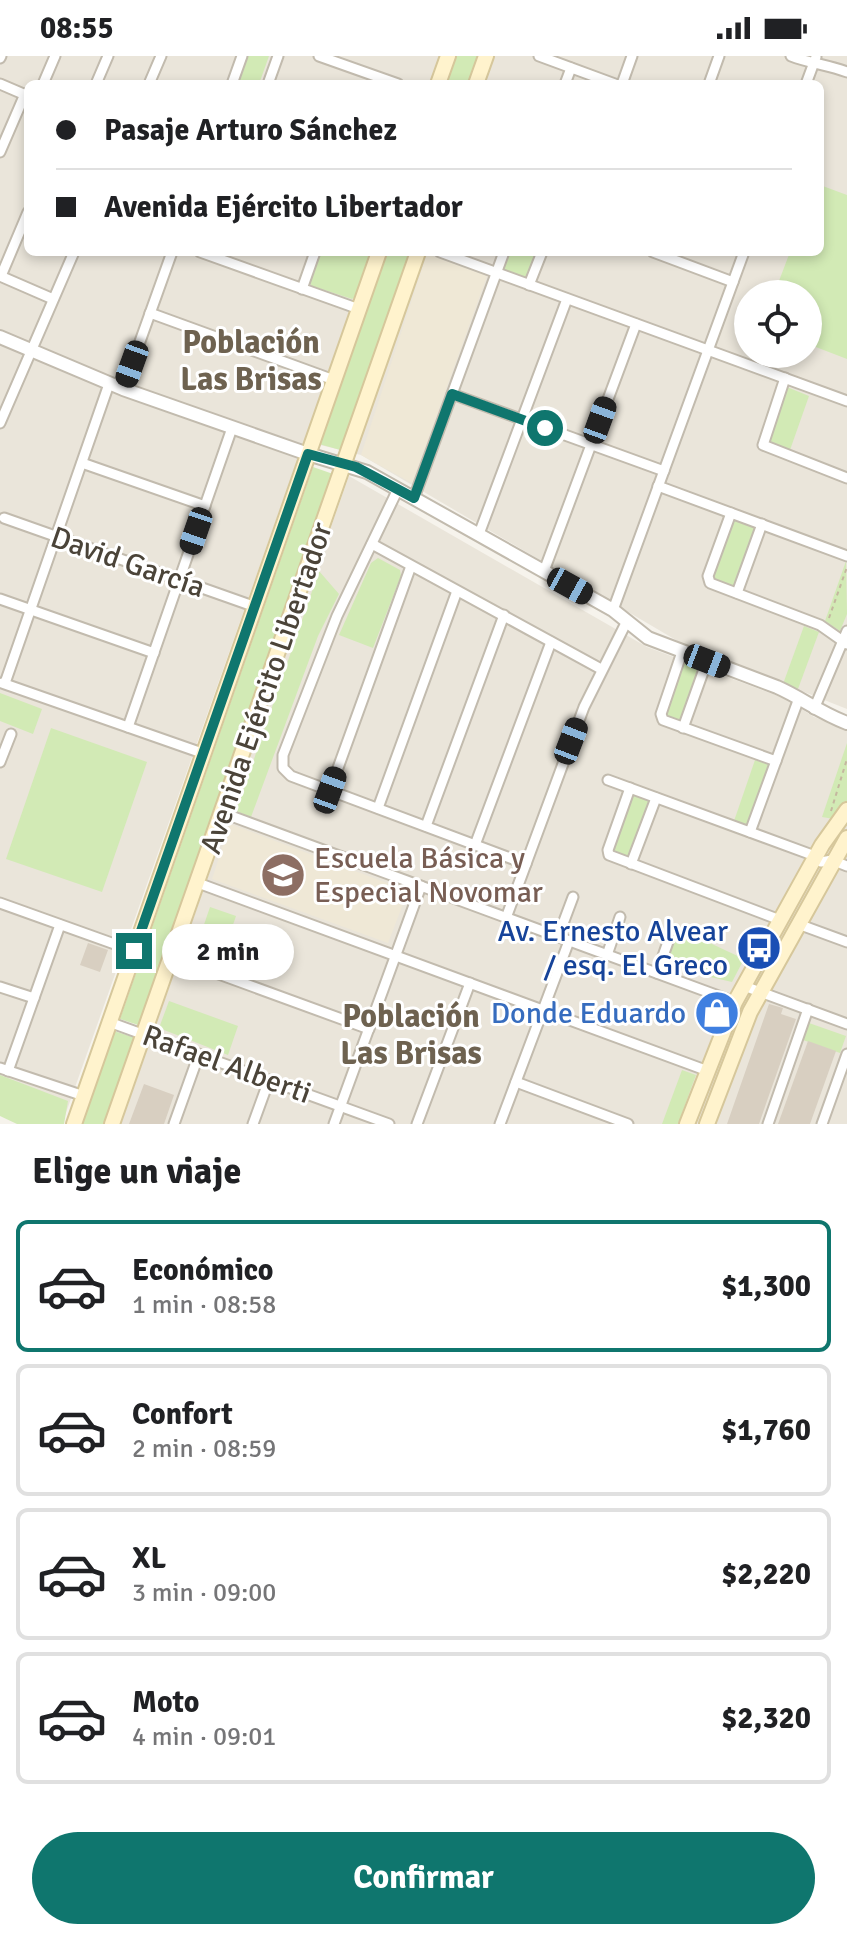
<!DOCTYPE html>
<html lang="es">
<meta charset="utf-8">
<style>
body{margin:0;font-family:Signika,sans-serif;background:#f2f2f2;color:#202124;height:100vh;display:flex;flex-direction:column;font-size:30px;white-space:nowrap}
*{box-sizing:border-box;margin:0}
p{font-size:26px;color:#757577}
.icon{flex:none;width:44px;height:44px;fill:none;stroke:currentColor;stroke-width:2;stroke-linecap:round;stroke-linejoin:round}
.map{position:relative;height:1068px;overflow:hidden}
.details{display:flex;flex-direction:column;background:#fff;flex:1}
.details>*{flex:none}
.hud{position:absolute;left:24px;top:24px;width:800px;height:176px;border-radius:12px;box-shadow:0 4px 12px #0003;display:grid;align-content:center;height:176px;padding:0 32px;background:#fff}
.fabs{position:absolute;left:734px;top:224px;display:grid;gap:16px}
.fabs a{display:grid;place-items:center;width:88px;height:88px;border-radius:50%;background:#fff;box-shadow:0 4px 12px #0003;font-size:40px}
.end{position:absolute;width:36px;height:36px;margin:-18px;border:10px solid #0f766e;background:#fff;box-shadow:0 0 0 4px #fff}
.from{border-radius:50%}
.bubble{position:absolute;height:56px;border-radius:28px;background:#fff;box-shadow:0 4px 12px #0003;font-size:26px;font-weight:800;line-height:56px;text-align:center}
.car{position:absolute;width:24px;height:48px;margin:-24px -12px;border-radius:10px;box-shadow:0 0 6px 2px #0007;background:linear-gradient(#222 24%,#8ab4d8 0 40%,#222 0 76%,#8ab4d8 0 86%,#222 0)}
.hud b{display:flex;align-items:center;gap:28px;height:76px;font-size:30px}
.hud b+b{border-top:2px solid #e0e0e0}
.hud i{width:20px;height:20px;background:#202124}
ul{padding:0;list-style:none}
li{display:flex;align-items:center;gap:24px;height:132px;margin:0 16px 12px;padding:0 16px;border:4px solid #e0e0e0;border-radius:12px}
li div{flex:1}
li b{display:block;font-size:30px}
li em{font-style:normal;font-weight:800}
li.current{border-color:#0f766e}
li>.icon{width:72px;height:72px;stroke-width:1.5}
h2{padding:0 32px;font-size:36px;line-height:96px}
.button{display:flex;gap:16px;margin-top:auto;padding:16px 32px}
.button a{flex:1;height:92px;border-radius:48px;background:#0f766e;color:#fff;font-size:32px;font-weight:800;line-height:92px;text-align:center}
.status{display:flex;justify-content:space-between;align-items:center;height:56px;padding:0 40px;background:#fff;direction:ltr}
.status svg{height:22px;fill:currentColor}
.map>svg:first-child{display:block}
.residential{fill:#eae5da;fill-rule:evenodd}
.education{fill:#efe8d6}
.green{fill:#d2eab5}
.building{fill:#d8cfc1}
.lines{fill:none;stroke-linecap:round;stroke-linejoin:round}
.minor-casing{stroke:#c2bbae;stroke-width:13}
.tertiary-casing{stroke:#c2bbae;stroke-width:16}
.secondary-casing{stroke:#d6c79b;stroke-width:18}
.path{stroke:#c4b79f;stroke-width:2;stroke-dasharray:4 4;stroke-linecap:butt}
.minor{stroke:#fff;stroke-width:9}
.tertiary{stroke:#fff;stroke-width:12}
.secondary{stroke:#fff3cd;stroke-width:14}
.route{stroke:#0f766e;stroke-width:10}
.labels{text-anchor:middle;stroke-width:6;stroke-linejoin:round;paint-order:stroke}
.street-label{font-size:30px;fill:#4b4439;stroke:#fff}
.education-label{font-size:30px;fill:#785e54;stroke:#fff;text-anchor:start}
.transit-label{font-size:30px;fill:#164399;stroke:#fff;text-anchor:end}
.shop-label{font-size:30px;fill:#366cbe;stroke:#fff;text-anchor:end}
.neighbourhood-label{font-size:32px;font-weight:bold;fill:#6e6250;stroke:#fff}
</style>
<div class="status"><b>08:55</b><svg viewBox="0 0 49 12"><path d="M0 12V9h3v3zM5 12V6h3v6zM10 12V3h3v9zM15 12V0h3v12zM26 1h20v11H26zM47 4h2v5h-2z"/></svg></div>
<div class="map">
<svg width="847" height="1068" viewBox="0 0 847 1068">
<rect width="100%" height="100%" fill="#f6f3ec"/>
<!-- residential -->
<g class="residential">
<path d="M0 0H847V653L681 587 361 399 304 385 62 1068 0 1058ZM28 28H820V196H28ZM748 238H808V298H748Z"/>
<path d="M349 420 647 591 786 643 814 661 847 673V1068H121Z"/>
</g>
<!-- education -->
<g class="education">
<path d="M427 198 487 220 412 427 361 399Z"/>
<path d="M230 768 408 835 388 887 212 823Z"/>
</g>
<!-- green -->
<g class="green">
<path d="M248 0H269L259 28H238Z"/>
<path d="M454 0H482L472 28H444Z"/>
<path d="M820 129 847 139V303L808 288V238H774L790 196H820Z"/>
<path d="M318 196H372L355 241 352 243 312 230 308 225Z"/>
<path d="M386 196H413L344 395 319 388Z"/>
<path d="M508 196H538L529 220 524 221 502 213Z"/>
<path d="M787 331 809 340 790 394 767 384Z"/>
<path d="M313 411 336 419 141 970 120 963Z"/>
<path d="M734 462 755 471 734 530 711 522Z"/>
<path d="M378 502 400 514 401 520 373 592 339 579 371 507Z"/>
<path d="M846 505 847 558 840 575 825 565Z"/>
<path d="M319 515 339 538 318 580 251 761 236 755Z"/>
<path d="M804 570 819 576 798 633 783 628Z"/>
<path d="M685 605 700 612 681 665 666 660Z"/>
<path d="M0 637 42 653 33 678 0 665Z"/>
<path d="M51 672 147 706 102 836 6 803Z"/>
<path d="M847 687V749L834 763 822 761Z"/>
<path d="M755 704 770 709 748 770 734 765Z"/>
<path d="M634 738 652 745 631 800 626 802 613 796Z"/>
<path d="M210 851 236 860 221 904 195 895Z"/>
<path d="M678 872 744 903 732 926 663 910Z"/>
<path d="M169 945 238 970 228 999 159 972Z"/>
<path d="M809 967 846 980 840 997 803 984Z"/>
<path d="M114 975 136 982 103 1068H81Z"/>
<path d="M682 1014 696 1019 678 1068H662Z"/>
<path d="M0 1019 68 1045 64 1068H17L0 1060Z"/>
</g>
<!-- building -->
<g class="building">
<path d="M88 887 108 894 100 916 80 909Z"/>
<path d="M769 948 783 952 781 958 796 963 768 1042 759 1068H727Z"/>
<path d="M808 985 836 995 810 1068H778Z"/>
<path d="M144 1028 174 1039 164 1068H129Z"/>
</g>
<g class="lines">
<!-- minor casing -->
<g class="minor-casing">
<g id="minor">
<path d="M319 0 398 28"/>
<path d="M539 0 615 28"/>
<path d="M791 0C809 7 828 9 847 16"/>
<path d="M0 2 1 0"/>
<path d="M0 28 28 40"/>
<path d="M43 28 55 0"/>
<path d="M96 28 108 0"/>
<path d="M149 28 161 0"/>
<path d="M232 28 242 0"/>
<path d="M268 28 278 0"/>
<path d="M565 28 571 12"/>
<path d="M622 28 632 0"/>
<path d="M709 28 719 0"/>
<path d="M806 28 816 1"/>
<path d="M0 96 25 38"/>
<path d="M200 196 359 253"/>
<path d="M440 196 847 345"/>
<path d="M653 196 733 226"/>
<path d="M0 220 53 243"/>
<path d="M1 220 28 156"/>
<path d="M529 229 542 196"/>
<path d="M302 233 315 196"/>
<path d="M150 257 334 324"/>
<path d="M785 322 763 389 847 422"/>
<path d="M123 333 172 196"/>
<path d="M452 338 664 415"/>
<path d="M0 367 74 196"/>
<path d="M82 407 205 450"/>
<path d="M658 430 847 500"/>
<path d="M398 433 337 560 283 699V712L291 720 526 808"/>
<path d="M414 442 504 196"/>
<path d="M731 457 708 520 710 527 820 569 847 588"/>
<path d="M4 462 253 550"/>
<path d="M479 478 567 243"/>
<path d="M372 488 601 613"/>
<path d="M544 515 636 268"/>
<path d="M737 537 762 468"/>
<path d="M0 543 154 597"/>
<path d="M613 554 744 196"/>
<path d="M682 596 661 658 663 664 776 705"/>
<path d="M2 627 202 697"/>
<path d="M5 627 109 328"/>
<path d="M814 653 847 575"/>
<path d="M128 671 232 372"/>
<path d="M683 672 707 605"/>
<path d="M0 706 11 678"/>
<path d="M608 724 815 800 821 806 832 804 847 810"/>
<path d="M630 732 608 794 609 799 780 864"/>
<path d="M330 734 411 510"/>
<path d="M378 752 457 535"/>
<path d="M223 757 735 946"/>
<path d="M426 770 504 559"/>
<path d="M750 776 799 642"/>
<path d="M475 789 551 586"/>
<path d="M631 808 656 742"/>
<path d="M198 827 708 1015"/>
<path d="M0 847 134 895"/>
<path d="M506 862 584 651 627 565"/>
<path d="M798 868 847 886"/>
<path d="M558 881 573 841"/>
<path d="M607 899 620 861"/>
<path d="M172 901 369 973"/>
<path d="M657 917 669 883"/>
<path d="M744 930 847 968"/>
<path d="M0 931 34 942"/>
<path d="M109 966 389 1068"/>
<path d="M0 1012 84 1040"/>
<path d="M8 1015 60 869"/>
<path d="M516 1026 628 1068"/>
<path d="M174 1068 199 998"/>
<path d="M253 1068 269 1024"/>
<path d="M334 1068 421 830"/>
<path d="M417 1068 470 927"/>
<path d="M500 1068 569 885"/>
<path d="M768 1068 808 953"/>
<path d="M822 1068 847 998"/>
</g>
</g>
<!-- tertiary casing -->
<g class="tertiary-casing">
<path id="tertiary" d="M0 281 123 333 308 398 367 416 613 554 648 582 777 631C802 642 820 657 847 667"/>
</g>
<!-- secondary casing -->
<g class="secondary-casing">
<g id="secondary">
<path d="M438 28 448 0"/>
<path d="M476 28 486 0"/>
<path d="M74 1068 379 196"/>
<path d="M112 1068 418 196"/>
<path d="M687 1068 735 946 822 789 847 754"/>
<path d="M707 1068 750 956 847 782"/>
</g>
</g>
<!-- path -->
<g class="path">
<path d="M829 562 847 511"/>
<path d="M831 755 847 703"/>
</g>
<!-- minor -->
<use href="#minor" class="minor"/>
<!-- tertiary -->
<use href="#tertiary" class="tertiary"/>
<!-- secondary -->
<use href="#secondary" class="secondary"/>
</g>
<g class="lines">
<!-- route -->
<path class="route" d="M134 895 308 398 356 411 414 442 452 338 545 372"/>
</g>
<!-- icons -->
<defs>
<g id="school-disc" transform="scale(2.3)"><circle r="9.5" fill="#8d6e63" stroke="#fff"/><path d="M0-5L7-2L0 1L-7-2ZM-4 1L0 2.5L4 1V4Q0 6-4 4Z" fill="#fff"/></g>
<g id="bus-disc" transform="scale(2.3)"><circle r="9.5" fill="#1a4fb4" stroke="#fff"/><path d="M-5-6H5V4H4V6H2V4H-2V6H-4V4H-5ZM-3.5-4V0h7V-4ZM-3.5 1.2v1.5H-2V1.2ZM2 1.2v1.5H3.5V1.2Z" fill="#fff"/></g>
<g id="shop-disc" transform="scale(2.3)"><circle r="9.5" fill="#3f7fe0" stroke="#fff"/><path d="M-5-2.5h2.3a2.7 3.5 0 0 1 5.4 0H5L5.5 6h-11ZM-1.5-2.5h3a1.5 2.3 0 0 0-3 0Z" fill="#fff"/></g>
</defs>
<g fill-rule="evenodd">
<use href="#school-disc" x="283" y="819"/>
<use href="#bus-disc" x="759" y="892"/>
<use href="#shop-disc" x="717" y="957"/>
</g>
<g class="labels">
<!-- street labels -->
<g class="street-label">
<text transform="translate(128 506) rotate(19)" y="10">David García</text>
<text transform="translate(266 632) rotate(-71)" y="10">Avenida Ejército Libertador</text>
<text transform="translate(227 1008) rotate(20)" y="10">Rafael Alberti</text>
</g>
<!-- education labels -->
<g class="education-label">
<text x="314" y="812">Escuela Básica y<tspan x="314" dy="34">Especial Novomar</tspan></text>
</g>
<!-- transit labels -->
<g class="transit-label">
<text x="728" y="885">Av. Ernesto Alvear<tspan x="728" dy="34">/ esq. El Greco</tspan></text>
</g>
<!-- shop labels -->
<g class="shop-label">
<text x="686" y="967">Donde Eduardo</text>
</g>
<!-- neighbourhood labels -->
<g class="neighbourhood-label">
<text x="251" y="297">Población<tspan x="251" dy="37">Las Brisas</tspan></text>
<text x="411" y="971">Población<tspan x="411" dy="37">Las Brisas</tspan></text>
</g>
</g>
</svg>
<div class="fabs">
<a><svg class="icon" aria-label="locate" viewBox="0 0 24 24"><circle cx="12" cy="12" r="6"/><path d="M12 2v4M12 18v4M2 12h4M18 12h4"/></svg></a>
</div>
<i class="end from" style="left:545px;top:372px"></i>
<i class="end" style="left:134px;top:895px"></i>
<div class="bubble" style="left:162px;top:868px;width:132px">2 min</div>
<i class="car" style="left:132px;top:308px;rotate:200deg"></i>
<i class="car" style="left:600px;top:364px;rotate:20deg"></i>
<i class="car" style="left:196px;top:475px;rotate:199deg"></i>
<i class="car" style="left:570px;top:530px;rotate:119deg"></i>
<i class="car" style="left:707px;top:605px;rotate:111deg"></i>
<i class="car" style="left:571px;top:685px;rotate:21deg"></i>
<i class="car" style="left:330px;top:734px;rotate:20deg"></i>
<div class="hud">
<b><i class="from"></i>Pasaje Arturo Sánchez</b>
<b><i></i>Avenida Ejército Libertador</b>
</div>
</div>
<section class="details">
<h2>Elige un viaje</h2>
<ul>
<li class="current"><svg class="icon" aria-label="car" viewBox="0 0 24 24"><path d="M5 17H2v-5l4-1 3-4h7l3 4 3 1v5h-3M9 17h6M6 11h13"/><circle cx="7" cy="17" r="2"/><circle cx="17" cy="17" r="2"/></svg><div><b>Económico</b><p>1 min · 08:58</p></div><em>$1,300</em></li>
<li><svg class="icon" aria-label="car" viewBox="0 0 24 24"><path d="M5 17H2v-5l4-1 3-4h7l3 4 3 1v5h-3M9 17h6M6 11h13"/><circle cx="7" cy="17" r="2"/><circle cx="17" cy="17" r="2"/></svg><div><b>Confort</b><p>2 min · 08:59</p></div><em>$1,760</em></li>
<li><svg class="icon" aria-label="car" viewBox="0 0 24 24"><path d="M5 17H2v-5l4-1 3-4h7l3 4 3 1v5h-3M9 17h6M6 11h13"/><circle cx="7" cy="17" r="2"/><circle cx="17" cy="17" r="2"/></svg><div><b>XL</b><p>3 min · 09:00</p></div><em>$2,220</em></li>
<li><svg class="icon" aria-label="car" viewBox="0 0 24 24"><path d="M5 17H2v-5l4-1 3-4h7l3 4 3 1v5h-3M9 17h6M6 11h13"/><circle cx="7" cy="17" r="2"/><circle cx="17" cy="17" r="2"/></svg><div><b>Moto</b><p>4 min · 09:01</p></div><em>$2,320</em></li>
</ul>
<div class="button"><a>Confirmar</a></div>
</section>
